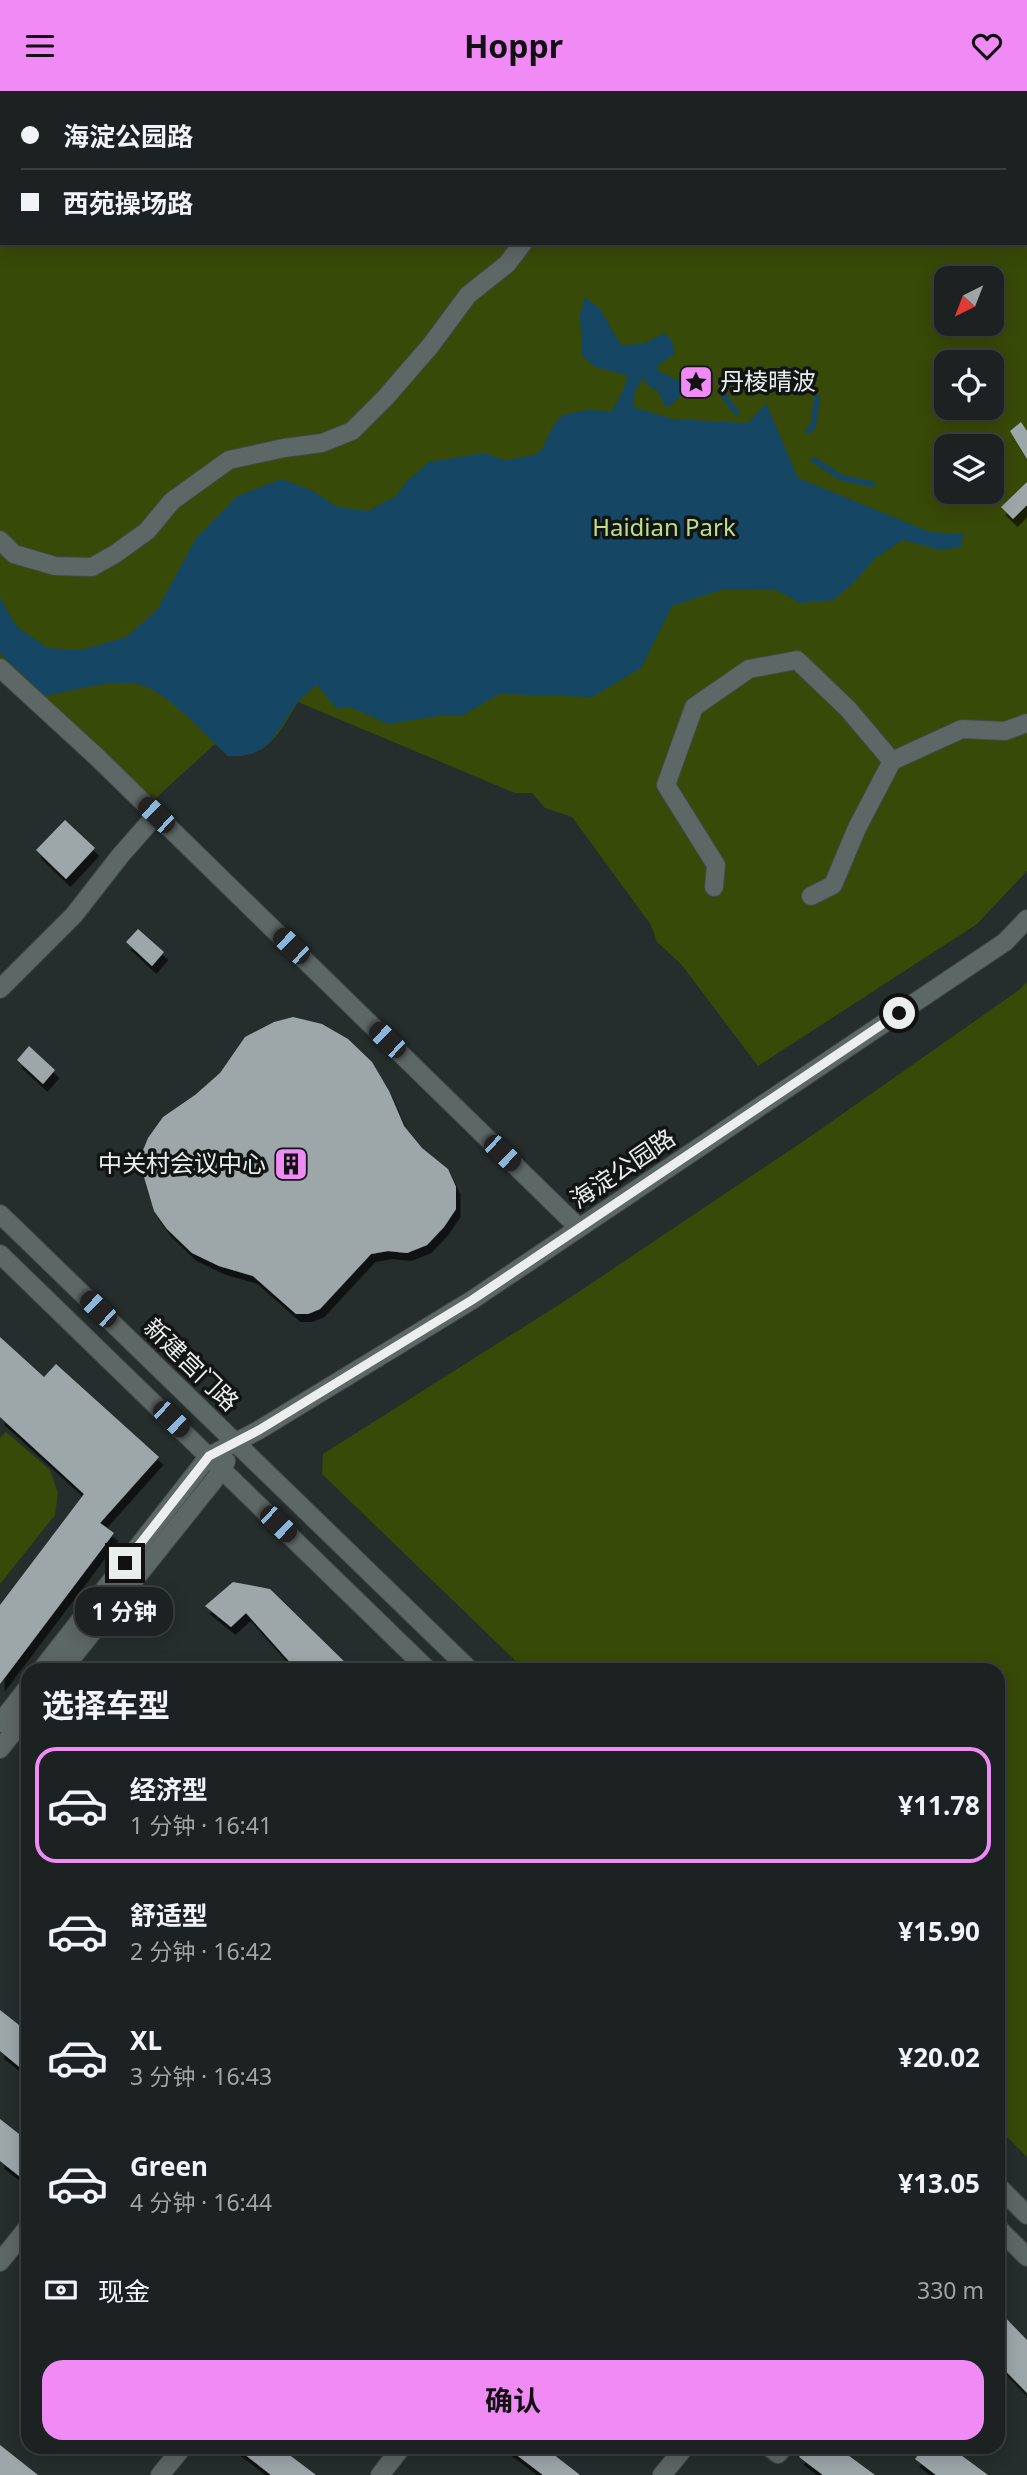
<!DOCTYPE html>
<html lang="zh">
<meta charset="utf-8">
<style>
body{margin:0;font-family:"Noto Sans","Noto Sans SC",sans-serif;background:#252a2a;color:#f1f3f6;height:100vh;display:flex;flex-direction:column;font-size:26px;white-space:nowrap}
*{box-sizing:border-box;margin:0}
p{font-size:23px;color:#a0a4a5}
.icon{flex:none;width:38px;height:38px;fill:none;stroke:currentColor;stroke-width:2;stroke-linecap:round;stroke-linejoin:round}
.map{position:relative;flex:1;overflow:hidden}
.sheet{position:absolute;left:21px;top:1572px;width:984px;height:791px;display:flex;flex-direction:column;background:#1c2221;border-radius:21px;box-shadow:0 4px 18px #0003,0 0 0 2px #3a3f3f}
.sheet>*{flex:none}
.banner{position:absolute;left:0px;top:0px;width:1027px;height:154px;box-shadow:0 4px 18px #0003,0 0 0 2px #3a3f3f;display:grid;align-content:center;height:154px;padding:0 21px;background:#1c2221}
.needle{width:46px;rotate:222deg}
.fabs{position:absolute;left:934px;top:175px;display:grid;gap:14px}
.fabs a{display:grid;place-items:center;width:70px;height:70px;border-radius:14px;background:#1c2221;box-shadow:0 4px 18px #0003,0 0 0 2px #3a3f3f;font-size:35px}
.end{position:absolute;width:32px;height:32px;margin:-16px;border:9px solid #eaefee;background:#111;box-shadow:0 0 0 4px #111}
.from{border-radius:50%}
.bubble{position:absolute;height:49px;border-radius:21px;background:#1c2221;box-shadow:0 4px 18px #0003,0 0 0 2px #3a3f3f;font-size:23px;font-weight:700;line-height:49px;text-align:center}
.car{position:absolute;width:21px;height:42px;margin:-21px -10px;border-radius:9px;box-shadow:0 0 5px 2px #0007;background:linear-gradient(#222 24%,#8ab4d8 0 40%,#222 0 76%,#8ab4d8 0 86%,#222 0)}
.banner b{display:flex;align-items:center;gap:24px;height:66px;font-size:26px}
.banner b+b{border-top:2px solid #3a3f3f}
.banner i{width:18px;height:18px;background:#f1f3f6}
ul{padding:0;list-style:none}
li{display:flex;align-items:center;gap:21px;height:116px;margin:0 14px 10px;padding:0 7px;border:4px solid transparent;border-radius:21px}
li div{flex:1}
li b{display:block;font-size:26px}
li em{font-style:normal;font-weight:700}
li.current{border-color:#f08bf6}
li>.icon{width:63px;height:63px;stroke-width:1.5}
h2{padding:0 21px;font-size:32px;line-height:84px}
.pay{display:flex;align-items:center;gap:18px;height:77px;padding:0 21px;font-size:26px}
.pay p{margin-inline-start:auto}
.action{display:flex;gap:14px;margin-top:auto;padding:14px 21px}
.action a{flex:1;height:80px;border-radius:21px;background:#f08bf6;color:#111;font-size:28px;font-weight:700;line-height:80px;text-align:center}
header{display:flex;justify-content:space-between;align-items:center;height:91px;padding:0 21px;background:#f08bf6;color:#111;font-size:32px;font-weight:700}
.map>svg:first-child{display:block}
.green{fill:#384a08;fill-rule:evenodd}
.water{fill:#154764}
.lines{fill:none;stroke-linecap:round;stroke-linejoin:round}
.stream{stroke:#154764;stroke-width:6}
.building{fill:#9da7a9;filter:url(#shadow)}
.minor-casing{stroke:#434a49;stroke-width:20}
.minor{stroke:#5d6765;stroke-width:18}
.route{stroke:#eaefee;stroke-width:9}
.labels{text-anchor:middle;stroke-width:7;stroke-linejoin:round;paint-order:stroke}
.poi-label{font-size:24px;fill:#eaefee;stroke:#111514;text-anchor:start}
.park-label{font-size:24px;fill:#bfde85;stroke:#111514}
.street-label{font-size:24px;fill:#eaefee;stroke:#111514}
</style>
<header><svg class="icon" aria-label="menu" viewBox="0 0 24 24"><path d="M4 6h16M4 12h16M4 18h16"/></svg>Hoppr<svg class="icon" aria-label="heart" viewBox="0 0 24 24"><path d="M12 20l-8-8c-3-5 5-10 8-4 3-6 11-1 8 4z"/></svg></header>
<div class="map">
<svg width="1027" height="2384" viewBox="0 0 1027 2384">
<defs>
<filter id="shadow"><feDropShadow dx="4.5" dy="8" stdDeviation="0" flood-color="#0009"/></filter>
</defs>
<rect width="100%" height="100%" fill="#252e2c"/>
<!-- green -->
<g class="green">
<path d="M0 0H1027V780L977 833 758 975 681 873 657 851 651 834 572 726 545 717 532 702H515L298 611C279 642 269 667 228 665L215 653 147 715 0 576ZM2 2H1026V152H2ZM947 187H992V233H947ZM947 271H992V317H947ZM947 355H992V401H947Z"/>
<path d="M1027 891V2066L998 2037V1578H524L322 1383 323 1363 571 1206 814 1043 1019 899Z"/>
<path d="M6 1341 50 1379 58 1402 55 1424 0 1493V1347Z"/>
</g>
<!-- water -->
<path class="water" d="M585 206 600 218 621 254 643 253 664 242 672 249 675 263 659 273 657 279 682 291 688 298 669 316 664 313 657 299H653L645 292V285L635 300 633 316 673 328 748 332 766 312 798 387 930 441 963 443 961 456 940 459 903 449 877 466 854 491 834 509 800 512 776 499 724 498 672 515 641 577 592 606 499 603 462 625H439L388 633 350 616 337 618 317 594C310 600 302 605 297 612 275 641 271 667 228 665 208 646 167 601 141 594 115 587 72 600 45 605L0 562V506L16 535 48 557 81 559 126 546 157 519 196 447 237 405 282 388 311 399 338 416 368 420 396 405 406 391 429 371 484 362 505 369 534 364 542 358 553 335 562 324 586 319 612 320 623 299 628 285 595 276 582 264 580 224Z"/>
<g class="lines">
<!-- stream -->
<g class="stream">
<path d="M724 305 736 321"/>
<path d="M808 340 813 335 817 307"/>
<path d="M814 369 842 387 872 393"/>
</g>
</g>
<!-- building -->
<g class="building">
<path d="M1021 331 1027 340V368L1010 340Z"/>
<path d="M1027 391V414L1013 428 1001 416Z"/>
<path d="M65 729 95 757 66 788 36 759Z"/>
<path d="M138 838 164 861 152 875 126 851Z"/>
<path d="M293 926 322 933 348 948 372 971 389 1000 404 1035 422 1057 448 1078 456 1096V1118L444 1136 427 1154 407 1162 388 1160 371 1163 320 1218 308 1223H296L253 1185 219 1175 192 1162 167 1138 154 1120 139 1069 148 1047 163 1026 195 1004 220 982 245 946 274 931Z"/>
<path d="M29 955 55 979 43 993 17 969Z"/>
<path d="M0 1246 44 1286 56 1273 159 1366 100 1432 114 1442 0 1593V1514L84 1403 0 1326Z"/>
<path d="M233 1491 270 1498 352 1578H296L246 1522 231 1536 205 1515Z"/>
<path d="M0 1919 28 1941V1983L0 1960Z"/>
<path d="M0 2028 28 2050V2092L0 2070Z"/>
<path d="M998 2219 1027 2249V2302L998 2272Z"/>
<path d="M0 2354 38 2384H0Z"/>
<path d="M235 2356H279L316 2384H271Z"/>
<path d="M506 2356H544L580 2384H543Z"/>
<path d="M808 2356H837L875 2384H823L799 2366Z"/>
<path d="M924 2356H950L988 2384H936L915 2368Z"/>
</g>
<g class="lines">
<!-- minor casing -->
<g class="minor-casing">
<g id="minor">
<path d="M354 0 356 2"/>
<path d="M0 449 14 463 55 475 92 476 115 463 147 440 172 410 229 369 284 357 322 352 352 340 386 306 431 254 468 204 507 173 523 152"/>
<path d="M0 577 99 668 579 1137"/>
<path d="M714 796 716 774 666 694 694 616 749 578 797 569 848 618 892 670"/>
<path d="M811 805 833 794 857 737 892 670 962 638 1005 640 1027 632"/>
<path d="M0 898 74 824 120 765 156 724"/>
<path d="M0 1123 469 1578"/>
<path d="M0 1163 427 1578"/>
<path d="M42 1578 209 1365 259 1339 472 1209 1005 851 1027 828"/>
<path d="M63 1578 223 1378 226 1370"/>
<path d="M0 1632 28 1596"/>
<path d="M0 1658 28 1623"/>
<path d="M998 2095 1027 2124"/>
<path d="M998 2137 1027 2166"/>
<path d="M0 2171 28 2136"/>
<path d="M769 2356 778 2363 784 2356"/>
<path d="M160 2384 183 2356"/>
<path d="M380 2384 402 2356"/>
<path d="M662 2384 685 2356"/>
</g>
</g>
<!-- minor -->
<use href="#minor" class="minor"/>
</g>
<g class="lines">
<!-- route -->
<path class="route" d="M125 1472 209 1365 259 1339 472 1209 899 922"/>
</g>
<!-- icons -->
<defs>
<g id="sight-square" transform="scale(1.75)"><rect x="-9" y="-9" width="18" height="18" rx="4" fill="#f08bf6" stroke="#111514"/><path d="M0-6L1.8-2.2L6-1.7L2.9 1.2L3.7 5.4L0 3.3L-3.7 5.4L-2.9 1.2L-6-1.7L-1.8-2.2Z" fill="#111"/></g>
<g id="building-square" transform="scale(1.75)"><rect x="-9" y="-9" width="18" height="18" rx="4" fill="#f08bf6" stroke="#111514"/><path d="M-4-6H4V6H1V3H-1V6H-4ZM-2.5-4.3h1.7v1.8h-1.7ZM.8-4.3h1.7v1.8H.8ZM-2.5-1h1.7V.8h-1.7ZM.8-1h1.7V.8H.8Z" fill="#111"/></g>
</defs>
<g fill-rule="evenodd">
<use href="#sight-square" x="696" y="291"/>
<use href="#building-square" x="291" y="1073"/>
</g>
<g class="labels">
<!-- poi labels -->
<g class="poi-label">
<text x="720" y="299">丹棱晴波</text>
<text x="266" y="1081" text-anchor="end">中关村会议中心</text>
</g>
<!-- park labels -->
<g class="park-label">
<text x="664" y="445">Haidian Park</text>
</g>
<!-- street labels -->
<g class="street-label">
<text transform="translate(623 1078) rotate(-34)" y="8">海淀公园路</text>
<text transform="translate(191 1274) rotate(44)" y="8">新建宫门路</text>
</g>
</g>
</svg>
<div class="fabs">
<a><svg class="needle" viewBox="-14 -14 28 28"><path d="M0-13l5 13h-10z" fill="#e53935"/><path d="M0 13l5-13h-10z" fill="#a0a4a5"/></svg></a>
<a><svg class="icon" aria-label="locate" viewBox="0 0 24 24"><circle cx="12" cy="12" r="6"/><path d="M12 2v4M12 18v4M2 12h4M18 12h4"/></svg></a>
<a><svg class="icon" aria-label="layers" viewBox="0 0 24 24"><path d="M12 4l9 5-9 5-9-5zM3 14l9 5 9-5"/></svg></a>
</div>
<i class="end from" style="left:899px;top:922px"></i>
<i class="end" style="left:125px;top:1472px"></i>
<div class="bubble" style="left:75px;top:1496px;width:98px">1 分钟</div>
<i class="car" style="left:156px;top:724px;rotate:314deg"></i>
<i class="car" style="left:291px;top:855px;rotate:314deg"></i>
<i class="car" style="left:387px;top:949px;rotate:314deg"></i>
<i class="car" style="left:502px;top:1062px;rotate:134deg"></i>
<i class="car" style="left:98px;top:1218px;rotate:314deg"></i>
<i class="car" style="left:171px;top:1328px;rotate:134deg"></i>
<i class="car" style="left:278px;top:1433px;rotate:134deg"></i>
<div class="banner">
<b><i class="from"></i>海淀公园路</b>
<b><i></i>西苑操场路</b>
</div>
<section class="sheet">
<h2>选择车型</h2>
<ul>
<li class="current"><svg class="icon" aria-label="car" viewBox="0 0 24 24"><path d="M5 17H2v-5l4-1 3-4h7l3 4 3 1v5h-3M9 17h6M6 11h13"/><circle cx="7" cy="17" r="2"/><circle cx="17" cy="17" r="2"/></svg><div><b>经济型</b><p>1 分钟 · 16:41</p></div><em>¥11.78</em></li>
<li><svg class="icon" aria-label="car" viewBox="0 0 24 24"><path d="M5 17H2v-5l4-1 3-4h7l3 4 3 1v5h-3M9 17h6M6 11h13"/><circle cx="7" cy="17" r="2"/><circle cx="17" cy="17" r="2"/></svg><div><b>舒适型</b><p>2 分钟 · 16:42</p></div><em>¥15.90</em></li>
<li><svg class="icon" aria-label="car" viewBox="0 0 24 24"><path d="M5 17H2v-5l4-1 3-4h7l3 4 3 1v5h-3M9 17h6M6 11h13"/><circle cx="7" cy="17" r="2"/><circle cx="17" cy="17" r="2"/></svg><div><b>XL</b><p>3 分钟 · 16:43</p></div><em>¥20.02</em></li>
<li><svg class="icon" aria-label="car" viewBox="0 0 24 24"><path d="M5 17H2v-5l4-1 3-4h7l3 4 3 1v5h-3M9 17h6M6 11h13"/><circle cx="7" cy="17" r="2"/><circle cx="17" cy="17" r="2"/></svg><div><b>Green</b><p>4 分钟 · 16:44</p></div><em>¥13.05</em></li>
</ul>
<div class="pay"><svg class="icon" aria-label="cash" viewBox="0 0 24 24"><path d="M3 7h18v10H3z"/><circle cx="12" cy="12" r="2"/></svg>现金<p>330 m</p></div>
<div class="action"><a>确认</a></div>
</section>
</div>
